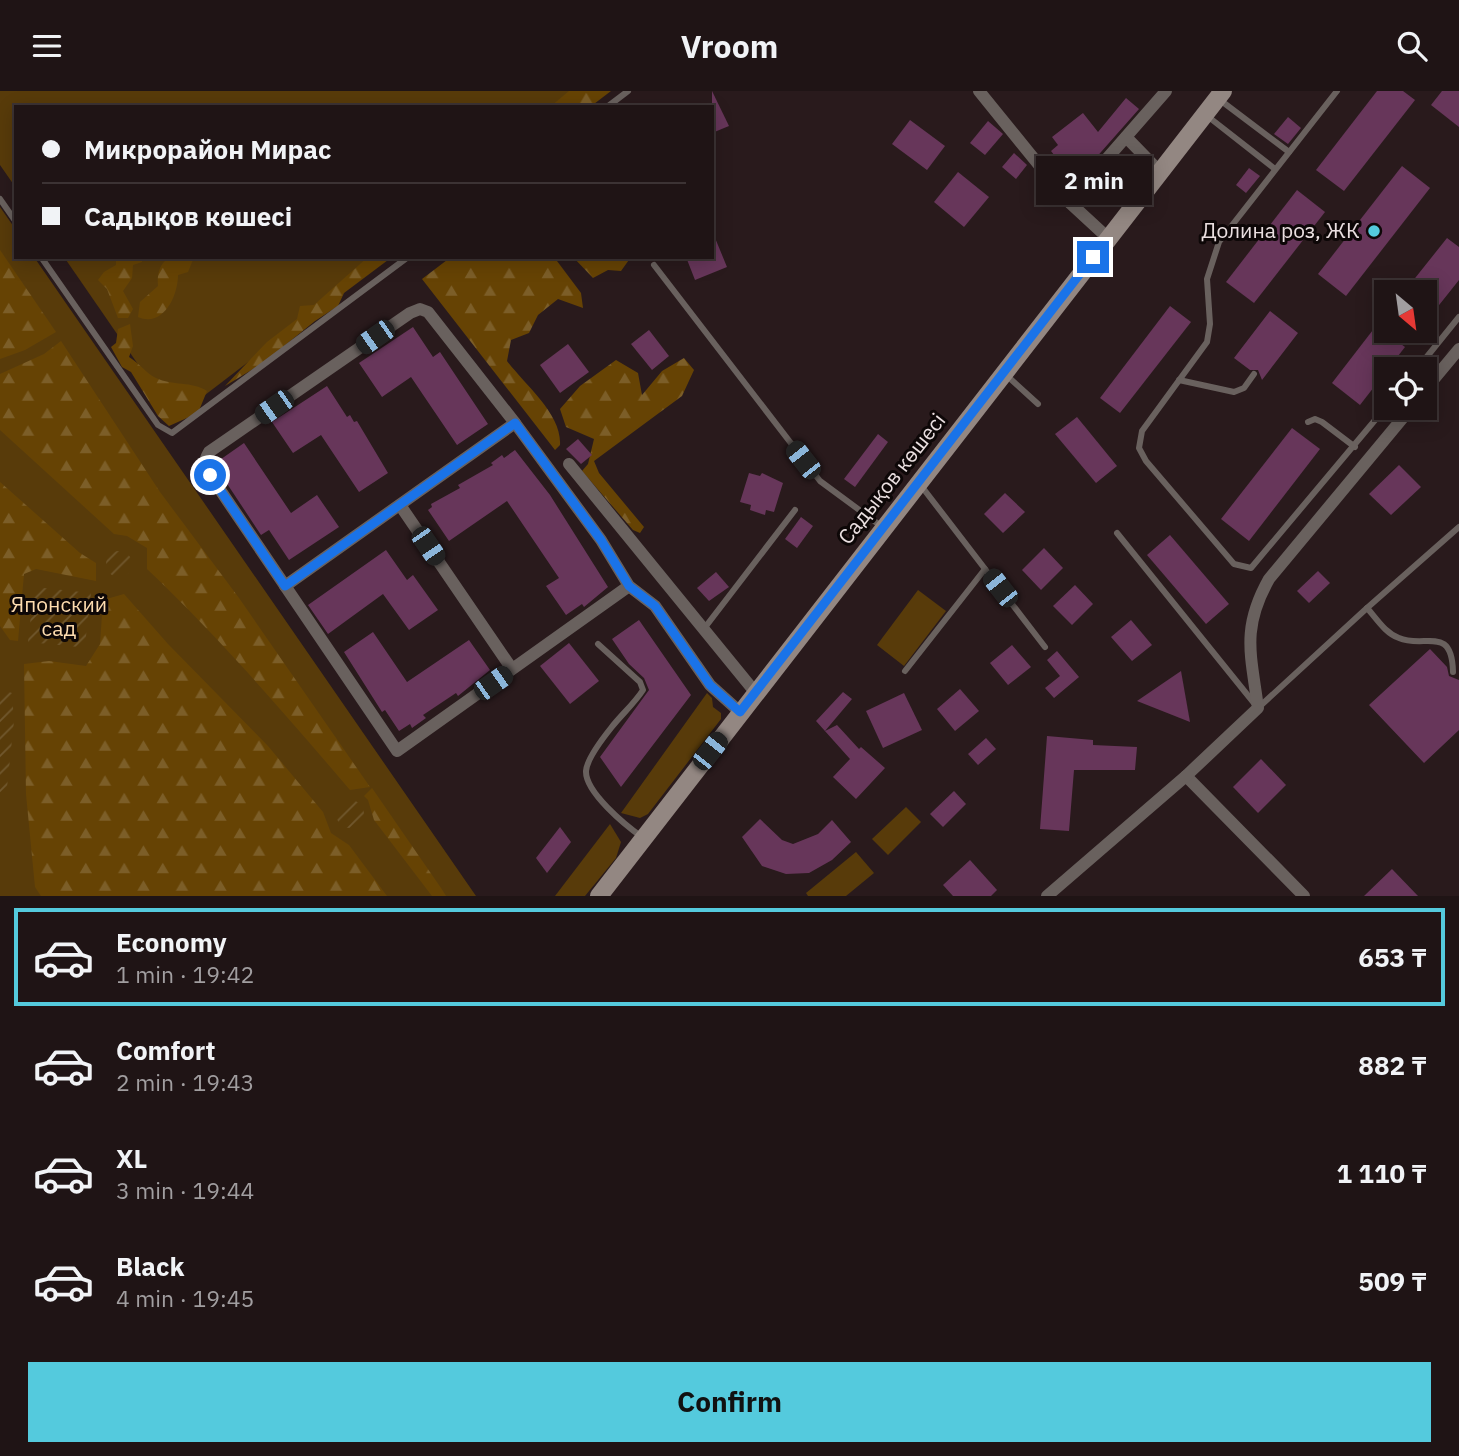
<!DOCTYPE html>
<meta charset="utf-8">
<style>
body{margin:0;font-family:"IBM Plex Sans",sans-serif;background:#271d1e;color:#f1f3f6;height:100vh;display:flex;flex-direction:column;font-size:26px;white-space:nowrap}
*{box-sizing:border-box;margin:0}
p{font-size:23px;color:#a19ea0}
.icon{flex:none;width:38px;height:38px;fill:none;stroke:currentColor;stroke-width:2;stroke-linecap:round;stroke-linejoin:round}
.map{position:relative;height:805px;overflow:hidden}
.panel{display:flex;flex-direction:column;background:#1f1415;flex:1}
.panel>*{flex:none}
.hud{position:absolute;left:14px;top:14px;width:700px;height:154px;border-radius:0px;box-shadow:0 4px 18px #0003,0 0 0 2px #3c3334;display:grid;align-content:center;height:154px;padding:0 28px;background:#1f1415}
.needle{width:46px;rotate:151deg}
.buttons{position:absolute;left:1374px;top:189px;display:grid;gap:14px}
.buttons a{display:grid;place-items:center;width:63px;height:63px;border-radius:0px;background:#1f1415;box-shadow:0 4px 18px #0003,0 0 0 2px #3c3334;font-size:35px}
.end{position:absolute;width:32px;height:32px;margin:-16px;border:9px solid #1a73e8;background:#fff;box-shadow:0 0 0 4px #fff}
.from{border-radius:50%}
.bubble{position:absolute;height:49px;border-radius:0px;background:#1f1415;box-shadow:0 4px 18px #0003,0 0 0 2px #3c3334;font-size:23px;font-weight:800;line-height:49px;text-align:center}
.car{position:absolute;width:21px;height:42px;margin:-21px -10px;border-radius:9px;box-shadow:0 0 5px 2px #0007;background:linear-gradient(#222 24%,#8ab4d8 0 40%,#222 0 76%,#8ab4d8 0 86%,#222 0)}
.hud b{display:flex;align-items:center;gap:24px;height:66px;font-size:26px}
.hud b+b{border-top:2px solid #3c3334}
.hud i{width:18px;height:18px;background:#f1f3f6}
ul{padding:12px 0 0;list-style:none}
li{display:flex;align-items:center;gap:21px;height:98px;margin:0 14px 10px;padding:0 14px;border:4px solid transparent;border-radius:0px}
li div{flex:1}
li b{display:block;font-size:26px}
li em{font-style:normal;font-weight:800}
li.selected{border-color:#54cadd}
li>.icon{width:63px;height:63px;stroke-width:1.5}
.button{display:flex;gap:14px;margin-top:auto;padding:14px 28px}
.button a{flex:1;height:80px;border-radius:0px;background:#54cadd;color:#111;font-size:28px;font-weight:800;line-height:80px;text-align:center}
header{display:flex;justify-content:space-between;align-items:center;height:91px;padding:0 28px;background:#1f1415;font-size:32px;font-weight:800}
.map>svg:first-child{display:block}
.green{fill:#583b0a}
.forest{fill:url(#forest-firs)}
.garden{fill:url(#garden-furrows)}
.building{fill:#67365a}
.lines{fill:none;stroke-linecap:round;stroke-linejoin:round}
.lane{stroke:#69615e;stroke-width:6}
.street{stroke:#69615e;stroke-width:12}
.secondary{stroke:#938782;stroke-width:18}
.route{stroke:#1a73e8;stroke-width:9}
.poi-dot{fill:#54cadd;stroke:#0d0707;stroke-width:2.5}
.labels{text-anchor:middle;stroke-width:6;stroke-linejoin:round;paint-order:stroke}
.poi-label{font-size:21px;fill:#eadfe0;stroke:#0d0707;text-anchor:end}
.street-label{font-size:21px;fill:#eadfe0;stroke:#0d0707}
.park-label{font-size:21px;fill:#fedcaf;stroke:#0d0707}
</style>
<header><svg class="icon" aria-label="menu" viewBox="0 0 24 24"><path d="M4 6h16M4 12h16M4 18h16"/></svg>Vroom<svg class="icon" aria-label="search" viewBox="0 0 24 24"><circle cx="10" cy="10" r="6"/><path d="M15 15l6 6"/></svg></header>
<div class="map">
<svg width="1459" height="805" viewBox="0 0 1459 805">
<defs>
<pattern id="forest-firs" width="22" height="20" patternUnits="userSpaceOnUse" patternTransform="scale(1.75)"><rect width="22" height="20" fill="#664304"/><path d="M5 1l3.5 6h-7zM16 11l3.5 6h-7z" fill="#7c5e28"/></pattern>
<pattern id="garden-furrows" width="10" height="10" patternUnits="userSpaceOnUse" patternTransform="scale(1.75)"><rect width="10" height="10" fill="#583b0a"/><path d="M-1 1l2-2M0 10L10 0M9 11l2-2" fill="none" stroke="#70572d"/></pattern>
</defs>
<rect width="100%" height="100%" fill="#291a1c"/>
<!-- green -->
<g class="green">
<path d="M0 0H602L581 16H16V97L0 74Z"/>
<path d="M0 116 16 139V166H34L476 805H0Z"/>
<path d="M64 166H385L175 327Z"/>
<path d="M918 499 946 520 904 575 877 554Z"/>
<path d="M707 602 712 607 713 616 721 622V628L648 723 640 727 621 722Z"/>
<path d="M906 716 921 731 888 764 872 748Z"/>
<path d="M610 733 621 751 616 767 585 805H555Z"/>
<path d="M856 761 874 782 846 805H808L806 802Z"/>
</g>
<!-- forest -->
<g class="forest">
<path d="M569 0H611L590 16H550Z"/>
<path d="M0 159 56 241 25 259 0 268Z"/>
<path d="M116 166H142V171L133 174 132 187 123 200 133 218 128 227H118L107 198 98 189 104 181 116 174Z"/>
<path d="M170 166H194L188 181 178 184C178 205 163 237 138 226L140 211 158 195C157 183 159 173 170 166Z"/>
<path d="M368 166H392L344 202 338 215 315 230 263 272 225 295 267 251 297 228 300 215 314 214Z"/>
<path d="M451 166H554L581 202 583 217 558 208 538 224 529 242 511 249 507 270C525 294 562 323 560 354L555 359 422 188Z"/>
<path d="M573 166H631L621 180 608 179 593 187Z"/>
<path d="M130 233 133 255 129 266C139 272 147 283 156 287 172 295 192 290 207 300L198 322 169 335 158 325 131 281 122 276 111 256 116 252 118 238Z"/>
<path d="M61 250 160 401 239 507 370 696 350 699C285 623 220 547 147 478V457L127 445 114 443 0 339V283L44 263Z"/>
<path d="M684 267 694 279 682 305 594 370 599 382 644 436 640 442 633 439 582 380 588 373 594 348 566 336 560 318 580 295 616 269 638 282 642 304 662 280Z"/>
<path d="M0 391 80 462 96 472V490L36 478 24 483 18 550 10 549 0 535Z"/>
<path d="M124 503 168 553 268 655 323 721 331 742 349 754 387 805H41L35 796 26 703 24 573 49 570 86 575 100 553 103 509Z"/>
<path d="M372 697 441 797 446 805H432L374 729 368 709 364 705Z"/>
</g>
<!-- garden -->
<g class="garden">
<circle cx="119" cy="473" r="13"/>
<path d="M34 496 91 502 85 554 79 556 28 551Z"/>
<path d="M0 598 12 602 14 630 6 706H0Z"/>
<circle cx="350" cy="723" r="14"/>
</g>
<!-- building -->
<g class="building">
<path d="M712 0 729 35 712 42Z"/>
<path d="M1377 0H1403L1415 9 1344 100 1316 79Z"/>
<path d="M1442 0H1459V36L1431 14Z"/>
<path d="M1126 7 1139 18 1086 78 1084 76 1071 86 1051 60 1058 54 1052 46 1083 22 1098 41Z"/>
<path d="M1288 26 1301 37 1288 53 1274 43Z"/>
<path d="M910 29 945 55 927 79 892 53Z"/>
<path d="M988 30 1003 43 985 64 970 52Z"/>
<path d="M1014 62 1027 74 1016 88 1002 76Z"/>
<path d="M1402 75 1430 97 1346 205 1318 183Z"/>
<path d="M1249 77 1260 85 1246 102 1236 94Z"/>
<path d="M958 81 989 106 964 136 934 111Z"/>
<path d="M1297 99 1325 121 1254 212 1226 191Z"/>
<path d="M713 142 727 176 695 189 686 166H712Z"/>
<path d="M1447 147 1459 156V189L1424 233V201H1404Z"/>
<path d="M1170 215 1191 231 1120 322 1100 307Z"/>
<path d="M1270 220 1298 242 1262 289 1258 279H1250L1234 267Z"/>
<path d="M1376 235 1405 256 1360 314 1332 292Z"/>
<path d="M413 236 433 266 440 261 488 333 457 354 411 286 382 306 359 272Z"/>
<path d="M649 239 669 265 652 279 631 253Z"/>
<path d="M568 253 589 281 560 302 540 274Z"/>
<path d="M327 295 347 326 350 324 354 331 357 330 388 382 359 401 321 344 293 362 272 331Z"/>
<path d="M1077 326 1117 375 1096 392 1055 343Z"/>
<path d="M1292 337 1320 358 1249 450 1221 428Z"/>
<path d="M878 343 888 351 855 396 844 388Z"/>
<path d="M578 348 592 364 581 373 566 358Z"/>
<path d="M244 352 291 422 317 404 339 436 289 469 269 439 261 444 214 373Z"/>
<path d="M515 359 550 404 608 496 584 516 582 513 566 524 546 495 559 487 507 410 449 450 428 419 432 416 431 413 460 397 458 394 493 374 491 372 502 364 504 367Z"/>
<path d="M1399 374 1421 396 1391 424 1369 403Z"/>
<path d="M749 382 760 385 762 382 783 392 774 421 766 419 765 424 750 419 751 414 740 411Z"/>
<path d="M1005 402 1025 421 1003 442 984 423Z"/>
<path d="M801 426 813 435 797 457 785 448Z"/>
<path d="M1170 444 1229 513 1206 533 1147 464Z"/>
<path d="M1044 457 1063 477 1041 499 1022 479Z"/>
<path d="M386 459 407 489 413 484 438 519 409 539 383 503 328 543 308 514Z"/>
<path d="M1318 480 1330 492 1309 512 1297 500Z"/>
<path d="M716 481 729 496 709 510 697 497Z"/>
<path d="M1075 494 1093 513 1072 534 1053 515Z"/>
<path d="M639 529 691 604 621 696 600 666 649 599 644 587 629 573 612 548Z"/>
<path d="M1131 529 1152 554 1132 570 1111 546Z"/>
<path d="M373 541 407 591 469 549 490 579 458 605 456 602 423 624 426 627 412 637 410 633 399 640 385 619 382 621 344 561Z"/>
<path d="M569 552 599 590 570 613 540 575Z"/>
<path d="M1012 554 1031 576 1008 594 990 572Z"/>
<path d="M1430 558 1447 576 1449 585 1459 589V639L1424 672 1369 614Z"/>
<path d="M1057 560 1079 586 1054 607 1045 597 1060 585 1047 569Z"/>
<path d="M1181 580 1190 631 1137 610Z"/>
<path d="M960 598 979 620 955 640 937 618Z"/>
<path d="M843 601 852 608 825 640 837 634 859 658 861 656 885 677 856 708 833 686 850 668 816 630Z"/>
<path d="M904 602 922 639 883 657 866 620Z"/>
<path d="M1047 645 1093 649V654L1137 656 1135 679H1074L1069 740 1040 738Z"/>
<path d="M986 647 996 658 978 674 968 663Z"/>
<path d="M1261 668 1286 694 1258 722 1233 696Z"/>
<path d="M954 700 966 713 943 736 930 723Z"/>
<path d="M760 728 782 749 793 753 818 743 832 729 851 751 832 769 809 782 786 783 762 775 742 746Z"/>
<path d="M560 736 571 751 547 782 536 767Z"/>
<path d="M970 769 997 799 991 805H953L943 794Z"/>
<path d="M1392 778 1418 805H1364Z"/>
</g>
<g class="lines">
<!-- lane -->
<g class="lane">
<path d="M1337 0 1219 151 1207 188 1210 233 1207 251 1142 340 1139 357 1146 370 1234 473 1251 477 1386 316"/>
<path d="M1220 9 1289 61"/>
<path d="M607 16 628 0"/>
<path d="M1206 24 1275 78"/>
<path d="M0 108 16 131"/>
<path d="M41 166 158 334 172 342 408 166"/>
<path d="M654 174 820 390 881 435"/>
<path d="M1417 278 1459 226"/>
<path d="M1005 283 1038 313"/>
<path d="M1179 289 1234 301 1244 297 1254 283"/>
<path d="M1308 331 1315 328 1322 331 1355 356"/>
<path d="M919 392 1045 556"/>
<path d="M1117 442 1258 617 1367 517C1377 528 1385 542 1399 547 1424 558 1452 533 1453 581"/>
<path d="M1367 517 1459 436"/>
<path d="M703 539 795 419"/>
<path d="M598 553 640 591 643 599C634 613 621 624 611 637 603 647 587 667 586 680 585 701 625 734 642 746"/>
<path d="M905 580 985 478"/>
</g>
<!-- street -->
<g class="street">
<path d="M979 0 1069 111"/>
<path d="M1126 46 1160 81"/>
<path d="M1108 147 1069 111 1166 0"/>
<path d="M1424 300 1459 258"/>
<path d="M569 373 755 601"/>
<path d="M400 414 512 578"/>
<path d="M285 495 515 332"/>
<path d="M629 495 397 660 210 384C205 375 203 371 209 361L410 222 420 218 428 221 515 332 601 449 629 495 655 515 710 594 740 621"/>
<path d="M1186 685 1304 805"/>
<path d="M1047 805 1186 685 1258 617C1251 563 1241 538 1269 488L1411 317"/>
</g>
<!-- secondary -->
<path class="secondary" d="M599 805 1223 0"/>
</g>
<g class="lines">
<!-- route -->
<path class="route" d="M210 384 285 495 515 332 601 449 629 495 655 515 710 594 740 621 1093 166"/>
</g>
<!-- markers -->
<circle class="poi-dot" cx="1374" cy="140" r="7"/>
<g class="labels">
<!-- poi labels -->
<g class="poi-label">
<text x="1360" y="147">Долина роз, ЖК</text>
</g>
<!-- street labels -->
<g class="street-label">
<text transform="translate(892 388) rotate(-52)" y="7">Садықов көшесі</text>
</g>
<!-- park labels -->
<g class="park-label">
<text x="59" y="521">Японский<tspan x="59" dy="24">сад</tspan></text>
</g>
</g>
</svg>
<div class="buttons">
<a><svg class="needle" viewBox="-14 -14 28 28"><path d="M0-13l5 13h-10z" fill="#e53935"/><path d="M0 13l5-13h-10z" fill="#a19ea0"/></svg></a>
<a><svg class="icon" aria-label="locate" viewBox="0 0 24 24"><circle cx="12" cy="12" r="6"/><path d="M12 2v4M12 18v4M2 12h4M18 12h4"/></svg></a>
</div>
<i class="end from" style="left:210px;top:384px"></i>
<i class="end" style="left:1093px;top:166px"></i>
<div class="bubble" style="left:1036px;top:65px;width:116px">2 min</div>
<i class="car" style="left:375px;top:246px;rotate:235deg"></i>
<i class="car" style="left:274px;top:316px;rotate:235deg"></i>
<i class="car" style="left:803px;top:369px;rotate:322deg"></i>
<i class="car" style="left:428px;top:455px;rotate:146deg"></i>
<i class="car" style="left:1000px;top:497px;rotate:322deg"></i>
<i class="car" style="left:493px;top:592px;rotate:55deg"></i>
<i class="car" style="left:710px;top:660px;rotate:38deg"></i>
<div class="hud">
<b><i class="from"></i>Микрорайон Мирас</b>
<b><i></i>Садықов көшесі</b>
</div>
</div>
<section class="panel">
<ul>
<li class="selected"><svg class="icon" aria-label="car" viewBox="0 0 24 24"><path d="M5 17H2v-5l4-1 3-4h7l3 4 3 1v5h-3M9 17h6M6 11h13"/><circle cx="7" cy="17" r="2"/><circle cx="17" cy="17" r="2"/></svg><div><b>Economy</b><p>1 min · 19:42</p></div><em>653 ₸</em></li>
<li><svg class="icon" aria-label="car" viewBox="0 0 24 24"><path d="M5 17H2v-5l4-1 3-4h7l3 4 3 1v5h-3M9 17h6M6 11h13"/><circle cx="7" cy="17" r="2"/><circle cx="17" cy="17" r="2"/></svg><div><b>Comfort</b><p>2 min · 19:43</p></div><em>882 ₸</em></li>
<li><svg class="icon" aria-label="car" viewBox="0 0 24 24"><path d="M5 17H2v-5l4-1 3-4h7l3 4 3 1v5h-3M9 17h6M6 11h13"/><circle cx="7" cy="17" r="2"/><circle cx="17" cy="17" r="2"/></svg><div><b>XL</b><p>3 min · 19:44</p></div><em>1 110 ₸</em></li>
<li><svg class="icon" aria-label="car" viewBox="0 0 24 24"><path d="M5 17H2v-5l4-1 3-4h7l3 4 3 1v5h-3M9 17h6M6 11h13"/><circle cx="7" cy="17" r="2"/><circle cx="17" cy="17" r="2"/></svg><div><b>Black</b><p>4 min · 19:45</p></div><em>509 ₸</em></li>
</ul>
<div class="button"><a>Confirm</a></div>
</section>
